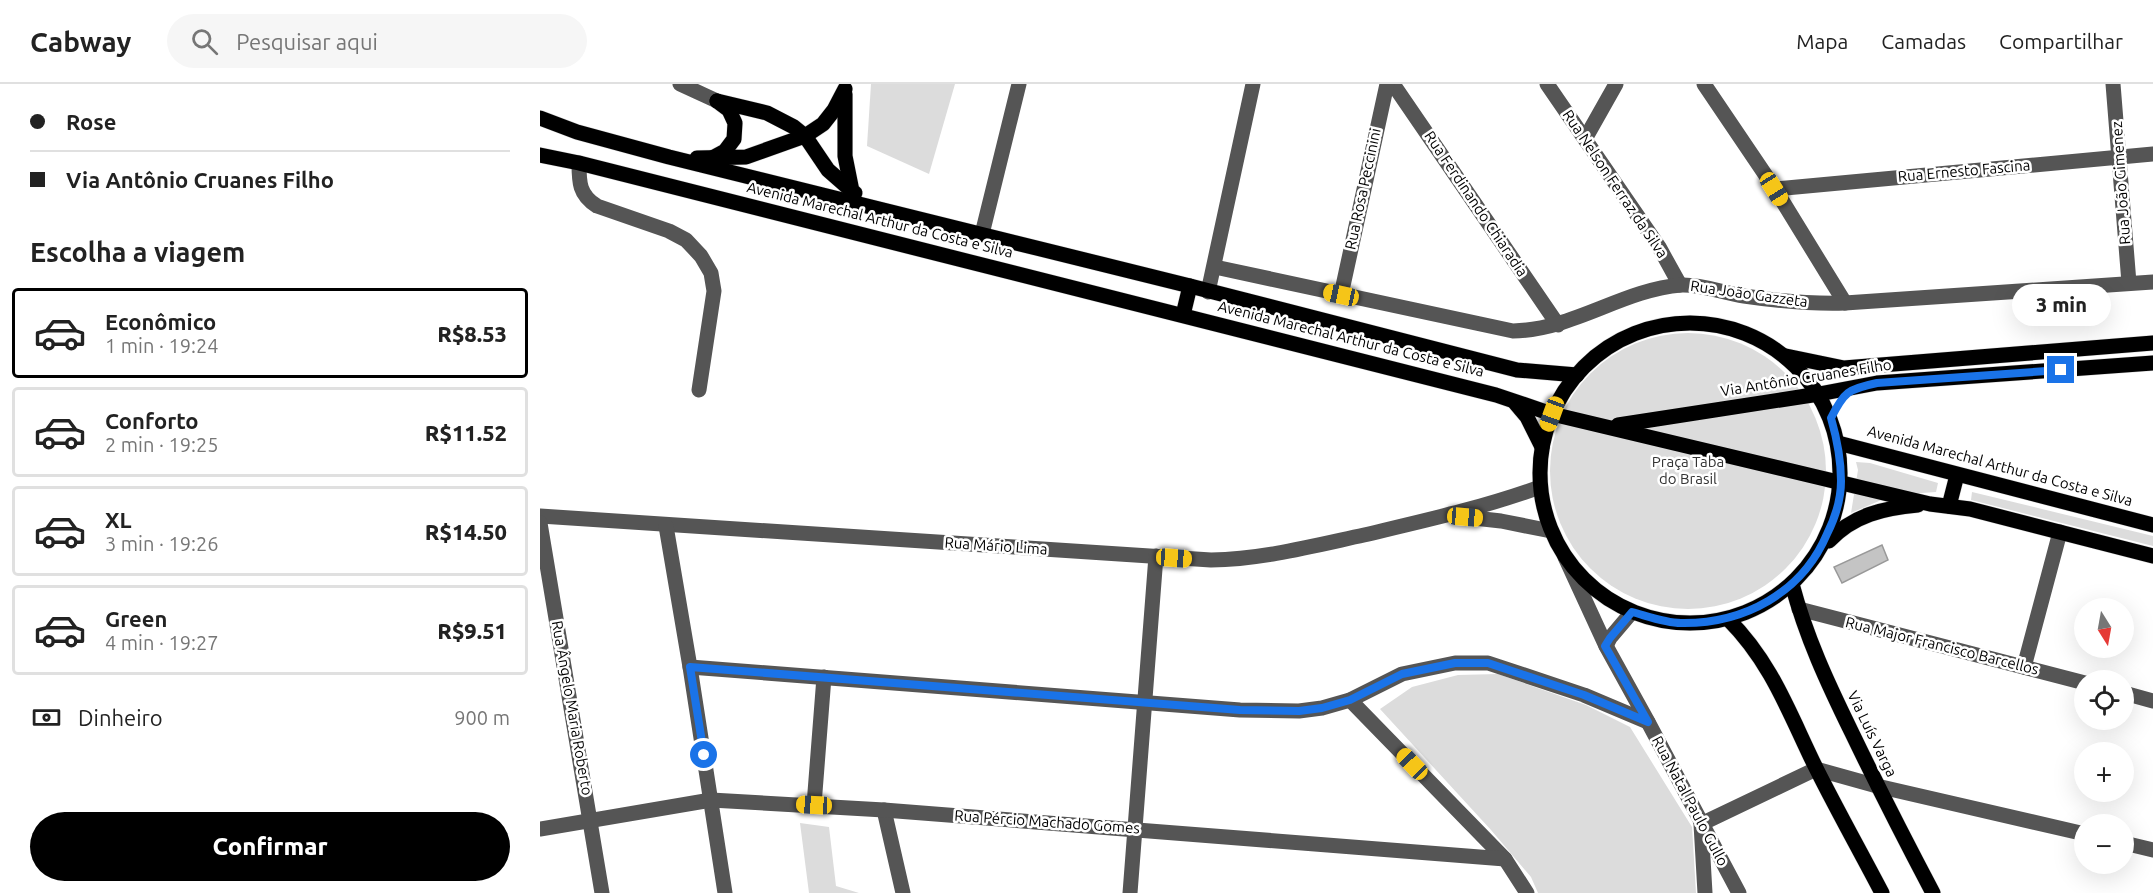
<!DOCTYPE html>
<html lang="pt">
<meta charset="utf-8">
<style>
body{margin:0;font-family:Ubuntu,sans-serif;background:#f6f6f6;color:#222;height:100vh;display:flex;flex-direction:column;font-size:22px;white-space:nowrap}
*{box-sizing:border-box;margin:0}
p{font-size:20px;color:#767676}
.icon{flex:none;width:33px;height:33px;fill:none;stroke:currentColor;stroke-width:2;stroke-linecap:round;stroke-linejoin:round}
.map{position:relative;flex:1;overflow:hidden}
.details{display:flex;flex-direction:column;background:#fff;width:540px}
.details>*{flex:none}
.banner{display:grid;align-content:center;height:132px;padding:0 30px;background:#fff}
.needle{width:39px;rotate:169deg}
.fabs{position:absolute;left:1534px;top:514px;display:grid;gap:12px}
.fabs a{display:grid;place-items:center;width:60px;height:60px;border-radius:50%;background:#fff;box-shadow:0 6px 24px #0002;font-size:30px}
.end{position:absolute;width:27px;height:27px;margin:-14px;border:8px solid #1a73e8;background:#fff;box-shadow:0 0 0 3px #fff}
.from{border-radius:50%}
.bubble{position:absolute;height:42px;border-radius:21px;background:#fff;box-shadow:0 6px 24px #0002;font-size:20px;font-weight:800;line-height:42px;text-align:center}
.car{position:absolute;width:18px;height:36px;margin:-18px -9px;border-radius:8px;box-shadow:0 0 4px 2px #0007;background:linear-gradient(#f5c518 24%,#345 0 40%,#f5c518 0 76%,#345 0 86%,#f5c518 0)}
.banner b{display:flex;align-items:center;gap:21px;height:57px;font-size:22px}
.banner b+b{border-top:2px solid #e0e0e0}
.banner i{width:15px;height:15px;background:#222}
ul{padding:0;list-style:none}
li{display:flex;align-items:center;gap:18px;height:90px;margin:0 12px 9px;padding:0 18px;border:3px solid #e0e0e0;border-radius:6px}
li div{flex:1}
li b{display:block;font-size:22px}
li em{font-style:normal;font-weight:800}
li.active{border-color:#000}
li>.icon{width:54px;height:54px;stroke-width:1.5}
h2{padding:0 30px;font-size:27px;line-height:72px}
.pay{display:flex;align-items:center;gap:15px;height:66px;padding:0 30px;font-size:22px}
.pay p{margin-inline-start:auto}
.primary-button{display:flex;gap:12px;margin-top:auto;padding:12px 30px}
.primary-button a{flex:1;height:69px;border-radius:36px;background:#000;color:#fff;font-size:24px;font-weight:800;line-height:69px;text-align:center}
header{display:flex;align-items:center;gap:36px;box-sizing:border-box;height:84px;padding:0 30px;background:#fff;border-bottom:2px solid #e0e0e0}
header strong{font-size:28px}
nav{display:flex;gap:33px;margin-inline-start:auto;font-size:21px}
.search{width:420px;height:54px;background:#f6f6f6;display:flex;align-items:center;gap:15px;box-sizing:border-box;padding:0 21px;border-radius:33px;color:#767676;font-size:22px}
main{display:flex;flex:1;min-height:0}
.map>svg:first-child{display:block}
.green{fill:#dcdcdc}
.building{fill:#c4c4c4;stroke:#999;stroke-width:1.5}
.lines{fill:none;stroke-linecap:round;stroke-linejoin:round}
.major-casing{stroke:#dbdbdb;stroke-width:16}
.minor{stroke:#555;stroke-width:15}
.major{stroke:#000;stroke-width:15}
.route{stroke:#1a73e8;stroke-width:8}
.labels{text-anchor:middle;stroke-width:5;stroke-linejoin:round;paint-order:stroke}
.street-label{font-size:15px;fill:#000;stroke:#fff}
.park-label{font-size:15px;fill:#333;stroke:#fff}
</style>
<header>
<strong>Cabway</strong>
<div class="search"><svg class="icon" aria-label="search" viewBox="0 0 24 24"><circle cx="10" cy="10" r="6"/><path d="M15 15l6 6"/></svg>Pesquisar aqui</div>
<nav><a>Mapa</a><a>Camadas</a><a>Compartilhar</a></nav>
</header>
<main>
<section class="details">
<div class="banner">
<b><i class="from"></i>Rose</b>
<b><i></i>Via Antônio Cruanes Filho</b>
</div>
<h2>Escolha a viagem</h2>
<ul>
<li class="active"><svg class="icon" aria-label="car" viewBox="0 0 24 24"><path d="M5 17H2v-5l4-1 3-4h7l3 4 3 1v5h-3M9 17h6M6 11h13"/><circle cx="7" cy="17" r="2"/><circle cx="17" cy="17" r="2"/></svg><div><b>Econômico</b><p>1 min · 19:24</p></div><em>R$8.53</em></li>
<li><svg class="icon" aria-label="car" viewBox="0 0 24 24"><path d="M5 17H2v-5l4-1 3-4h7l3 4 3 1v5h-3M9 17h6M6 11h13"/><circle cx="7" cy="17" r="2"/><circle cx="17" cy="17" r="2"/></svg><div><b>Conforto</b><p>2 min · 19:25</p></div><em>R$11.52</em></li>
<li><svg class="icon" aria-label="car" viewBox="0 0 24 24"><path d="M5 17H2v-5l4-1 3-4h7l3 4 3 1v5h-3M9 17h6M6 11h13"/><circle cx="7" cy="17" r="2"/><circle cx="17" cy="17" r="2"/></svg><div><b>XL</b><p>3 min · 19:26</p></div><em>R$14.50</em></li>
<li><svg class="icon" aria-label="car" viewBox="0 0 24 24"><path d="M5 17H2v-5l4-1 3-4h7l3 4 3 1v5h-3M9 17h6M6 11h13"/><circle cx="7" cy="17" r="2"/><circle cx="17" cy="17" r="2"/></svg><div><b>Green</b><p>4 min · 19:27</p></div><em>R$9.51</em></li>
</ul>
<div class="pay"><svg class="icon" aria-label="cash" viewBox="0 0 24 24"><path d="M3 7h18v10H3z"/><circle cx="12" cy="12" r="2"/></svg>Dinheiro<p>900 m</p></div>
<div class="primary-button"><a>Confirmar</a></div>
</section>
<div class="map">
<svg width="1613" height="809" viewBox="0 0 1613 809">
<rect width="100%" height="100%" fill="#fff"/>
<!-- green -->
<g class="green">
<path d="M331 0H415L389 90 327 62Z"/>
<circle cx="1148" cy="387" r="138"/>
<path d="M1316 378 1330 379 1398 399 1396 408 1353 411 1311 429 1318 386Z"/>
<path d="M1432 408 1613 452V462L1431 416Z"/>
<path d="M958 590 1046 621 1090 643 1152 743 1156 809H998L991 793 951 746 840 625 872 603 918 591Z"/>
<path d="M260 739 289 743 296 802 319 809H269Z"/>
</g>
<!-- building -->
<path class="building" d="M1342 461 1348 476 1302 499 1294 483Z"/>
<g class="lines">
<!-- major casing -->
<g class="major-casing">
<g id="major">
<path d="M305 10V72L312 107 315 109"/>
<path d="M177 17 227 29 254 43 265 52 288 86 312 107"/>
<path d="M0 34 37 48 129 73 650 202 977 286 1037 291"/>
<path d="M0 71 39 79 956 311 1012 330 1390 420 1430 425 1613 472"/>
<path d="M157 74 206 73 265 52 283 40 294 26 305 5"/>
<path d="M172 74 185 67 194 55 195 39 189 26 177 17"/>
<path d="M643 231 650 202"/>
<circle cx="1150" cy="389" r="150"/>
<path d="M1246 272 1304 284 1613 259"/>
<path d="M976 320 987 333 1002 363"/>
<path d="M1078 341 1279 310 1337 299 1613 279"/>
<path d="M1298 359 1613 441"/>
<path d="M1409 422 1417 391"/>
<path d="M1289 457C1313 431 1344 424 1378 421"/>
<path d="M1252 500C1266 553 1288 600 1312 649 1338 703 1365 756 1393 809"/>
<path d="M1188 535C1232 579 1249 629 1276 684 1297 726 1320 767 1342 809"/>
</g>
</g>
<!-- minor -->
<g class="minor">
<path d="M140 0 177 17"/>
<path d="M853 0 1018 241"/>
<path d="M1007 0 1119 163 1140 201"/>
<path d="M1164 0 1235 105 1305 219"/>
<path d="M1573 0 1589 199"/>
<path d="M1045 55 1076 0"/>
<path d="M39 79C39 98 39 111 57 122L129 147 146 156 161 172 171 189 174 207 159 306"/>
<path d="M1235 105 1613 70"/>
<path d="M442 150 479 0"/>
<path d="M675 183 973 247C1033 246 1082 206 1141 201 1162 200 1183 209 1204 212 1238 217 1271 220 1305 219L1613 198"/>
<path d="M668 208 713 0"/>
<path d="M801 211 847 0"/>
<path d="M0 432 671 476C723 475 773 462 824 451 883 437 942 424 1000 403"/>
<path d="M916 432 961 437 1011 447"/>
<path d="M0 439 62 809"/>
<path d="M126 442 150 583 185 809"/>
<path d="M1025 473 1066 562 1108 638 1199 809"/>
<path d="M1259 525 1545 599"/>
<path d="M1066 562 1070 554 1092 528"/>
<path d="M150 583 700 626 759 627 782 624 810 616 862 590 915 579H948L1044 611 1108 638"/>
<path d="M1484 583 1520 448"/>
<path d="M1584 609 1613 617"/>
<path d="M810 616 965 775 987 809"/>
<path d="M274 721 284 593"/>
<path d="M344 726 363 809"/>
<path d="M0 745 171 716 344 726 965 775"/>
<path d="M1584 759 1613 766"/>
<path d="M590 809 616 472"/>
<path d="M1165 809 1161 740 1276 685 1337 702 1545 750"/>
</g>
<!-- major -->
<use href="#major" class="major"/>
</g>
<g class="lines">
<!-- route -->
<path class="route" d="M164 671 150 583 700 626 759 627 782 624 810 616 862 590 915 579H948L1044 611 1108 638 1065 562 1070 554 1092 528C1107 532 1125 539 1141 539 1204 540 1262 509 1287 450 1295 434 1301 415 1301 397 1301 375 1297 355 1291 334 1304 308 1308 305 1337 299L1521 286"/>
</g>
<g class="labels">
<!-- street labels -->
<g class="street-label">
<text transform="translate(1424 87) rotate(-5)" y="5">Rua Ernesto Fascina</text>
<text transform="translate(1581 99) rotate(-94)" y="5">Rua João Gimenez</text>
<text transform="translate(1075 100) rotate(56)" y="5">Rua Nelson Ferraz da Silva</text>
<text transform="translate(823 105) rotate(-78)" y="5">Rua Rosa Peccinini</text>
<text transform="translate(936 120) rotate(56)" y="5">Rua Ferdinando Chiaradia</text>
<text transform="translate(340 136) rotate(14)" y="5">Avenida Marechal Arthur da Costa e Silva</text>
<text transform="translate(1209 210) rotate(8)" y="5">Rua João Gazzeta</text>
<text transform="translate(811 255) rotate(14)" y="5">Avenida Marechal Arthur da Costa e Silva</text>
<text transform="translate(1266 294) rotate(-9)" y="5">Via Antônio Cruanes Filho</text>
<text transform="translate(1460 382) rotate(15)" y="5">Avenida Marechal Arthur da Costa e Silva</text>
<text transform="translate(456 462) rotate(4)" y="5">Rua Mário Lima</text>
<text transform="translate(1402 562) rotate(14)" y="5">Rua Major Francisco Barcellos</text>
<text transform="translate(32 624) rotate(80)" y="5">Rua Ângelo Maria Roberto</text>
<text transform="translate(1332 650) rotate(64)" y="5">Via Luís Varga</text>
<text transform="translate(1150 717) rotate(62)" y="5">Rua Natal Paulo Gullo</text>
<text transform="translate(507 738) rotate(4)" y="5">Rua Pércio Machado Gomes</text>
</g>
<!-- park labels -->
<g class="park-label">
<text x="1148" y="383">Praça Taba<tspan x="1148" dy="17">do Brasil</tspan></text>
</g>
</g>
</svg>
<div class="fabs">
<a><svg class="needle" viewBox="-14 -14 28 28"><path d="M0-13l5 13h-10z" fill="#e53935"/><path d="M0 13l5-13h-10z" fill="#767676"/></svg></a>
<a><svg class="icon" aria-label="locate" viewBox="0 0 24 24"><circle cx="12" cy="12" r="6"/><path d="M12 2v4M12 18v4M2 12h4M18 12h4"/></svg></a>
<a>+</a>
<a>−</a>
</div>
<i class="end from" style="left:164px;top:671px"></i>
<i class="end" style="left:1521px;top:286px"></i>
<div class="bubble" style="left:1472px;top:200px;width:99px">3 min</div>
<i class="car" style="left:1234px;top:105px;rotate:148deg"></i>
<i class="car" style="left:801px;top:211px;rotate:282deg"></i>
<i class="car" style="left:1012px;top:330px;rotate:200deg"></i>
<i class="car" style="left:925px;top:433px;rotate:95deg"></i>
<i class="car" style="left:634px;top:474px;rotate:94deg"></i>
<i class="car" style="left:872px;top:680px;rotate:316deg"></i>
<i class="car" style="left:274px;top:721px;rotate:273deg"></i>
</div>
</main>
